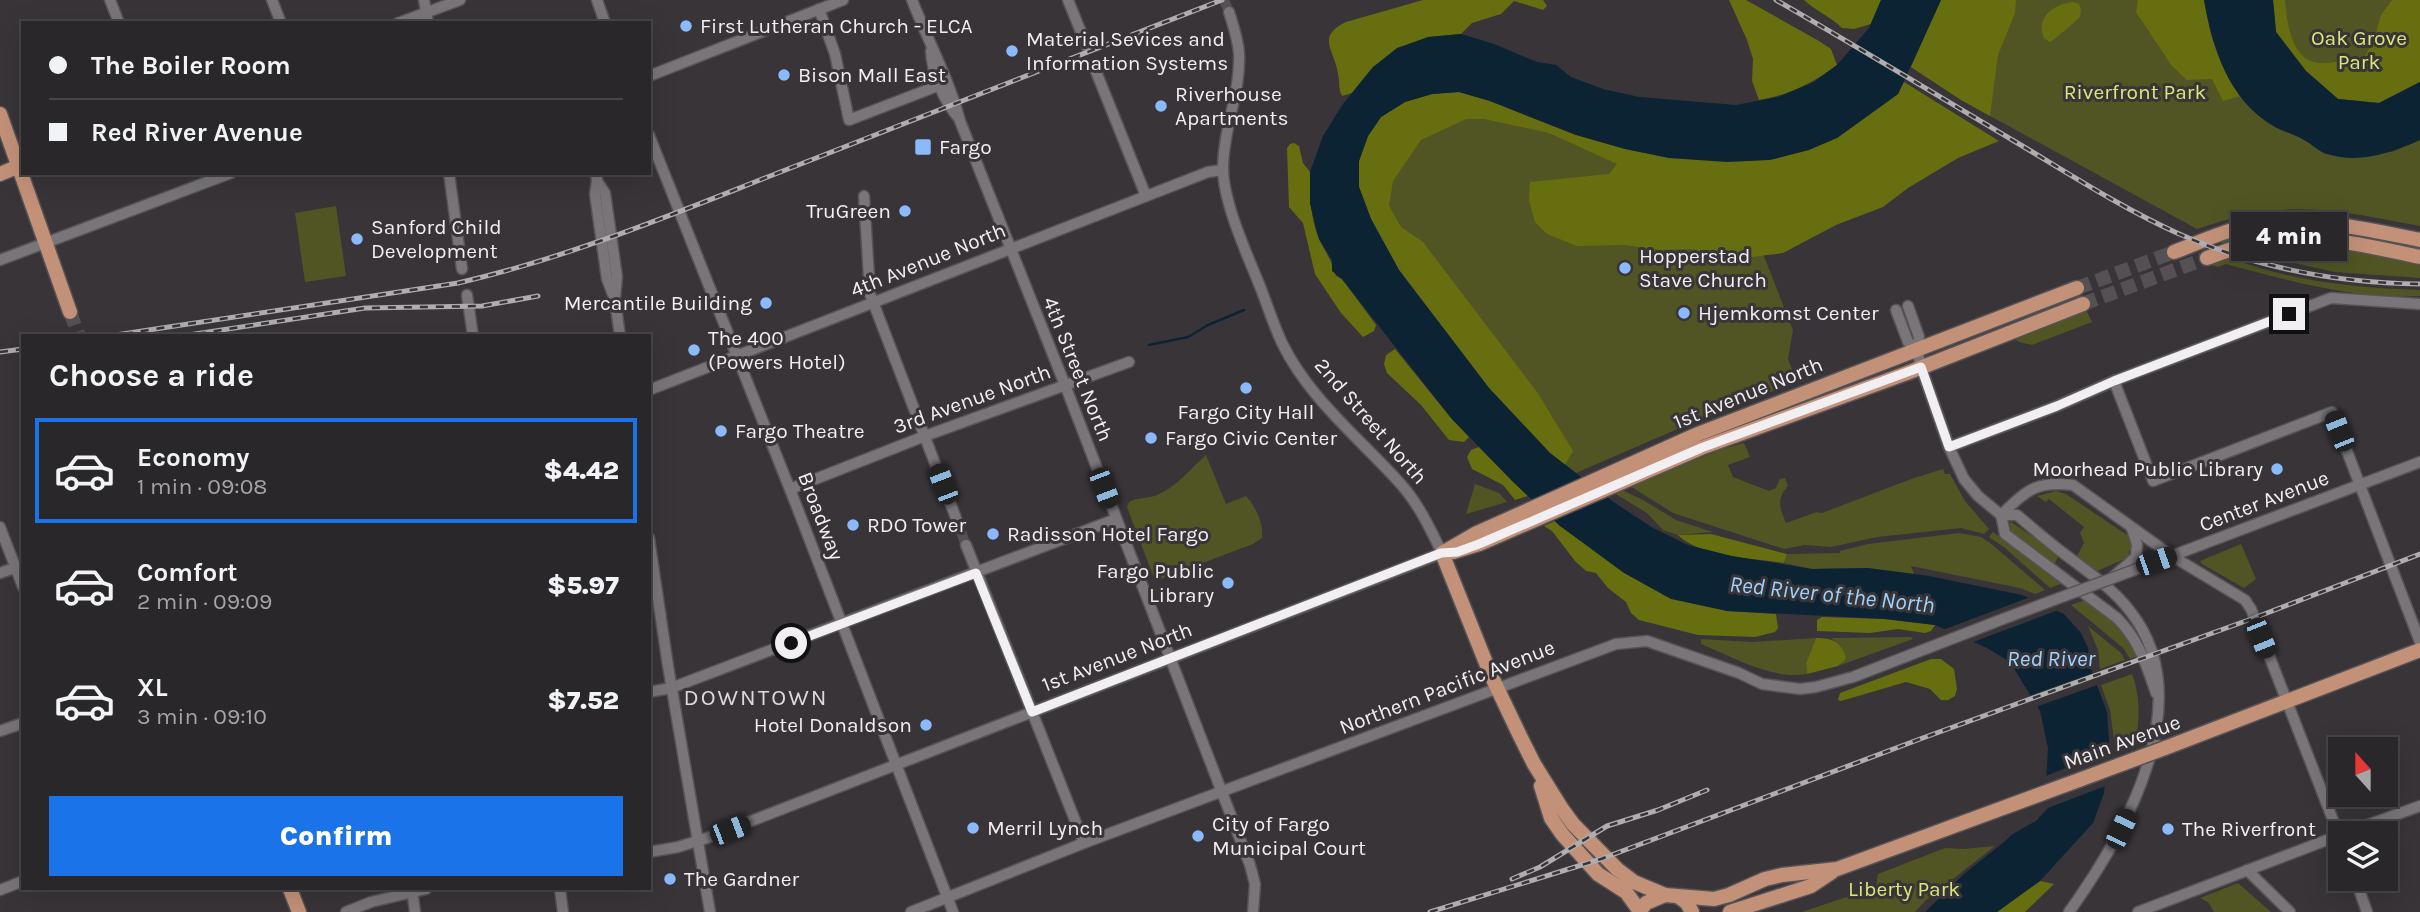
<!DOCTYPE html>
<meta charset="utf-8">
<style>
body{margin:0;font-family:Karla,sans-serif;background:#363336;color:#f1f3f6;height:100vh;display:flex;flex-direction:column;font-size:26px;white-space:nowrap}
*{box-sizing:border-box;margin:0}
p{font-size:23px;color:#a5a5a8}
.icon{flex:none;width:38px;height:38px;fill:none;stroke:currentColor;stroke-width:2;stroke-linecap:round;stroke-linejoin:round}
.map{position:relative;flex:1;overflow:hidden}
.sheet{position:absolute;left:21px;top:334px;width:630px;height:556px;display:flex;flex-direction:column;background:#2a272a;border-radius:0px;box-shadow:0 7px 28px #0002,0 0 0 2px #464447}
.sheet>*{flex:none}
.top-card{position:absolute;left:21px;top:21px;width:630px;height:154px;border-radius:0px;box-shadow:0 7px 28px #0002,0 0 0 2px #464447;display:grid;align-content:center;height:154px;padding:0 28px;background:#2a272a}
.needle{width:46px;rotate:339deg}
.controls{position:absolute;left:2328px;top:737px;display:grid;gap:14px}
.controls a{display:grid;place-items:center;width:70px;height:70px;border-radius:0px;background:#2a272a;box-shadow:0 7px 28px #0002,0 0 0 2px #464447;font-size:35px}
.end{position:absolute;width:32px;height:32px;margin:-16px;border:9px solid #f1eff1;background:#111;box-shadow:0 0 0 4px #111}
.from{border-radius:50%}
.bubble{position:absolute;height:49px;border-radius:0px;background:#2a272a;box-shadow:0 7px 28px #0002,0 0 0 2px #464447;font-size:23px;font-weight:800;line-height:49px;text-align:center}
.car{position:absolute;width:21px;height:42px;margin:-21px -10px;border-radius:9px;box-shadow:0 0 5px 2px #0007;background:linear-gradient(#222 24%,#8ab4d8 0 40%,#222 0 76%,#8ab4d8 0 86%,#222 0)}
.top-card b{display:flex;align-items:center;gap:24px;height:66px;font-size:26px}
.top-card b+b{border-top:2px solid #464447}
.top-card i{width:18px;height:18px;background:#f1f3f6}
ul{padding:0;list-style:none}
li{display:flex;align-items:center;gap:21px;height:105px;margin:0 14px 10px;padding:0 14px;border:4px solid transparent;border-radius:0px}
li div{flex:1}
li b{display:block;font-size:26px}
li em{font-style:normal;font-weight:800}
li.on{border-color:#1a73e8}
li>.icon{width:63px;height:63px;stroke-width:1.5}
h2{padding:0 28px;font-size:32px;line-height:84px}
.primary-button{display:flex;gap:14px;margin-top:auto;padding:14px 28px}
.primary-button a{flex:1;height:80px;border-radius:0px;background:#1a73e8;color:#fff;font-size:28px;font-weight:800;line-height:80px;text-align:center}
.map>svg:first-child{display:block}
.green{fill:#505523}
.forest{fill:#676e10}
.water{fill:#0c2334}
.pier{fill:#383438}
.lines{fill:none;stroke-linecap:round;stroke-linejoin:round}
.stream{stroke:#0c2334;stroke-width:2.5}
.minor-tunnel{stroke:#545054;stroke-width:10;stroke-dasharray:10 5;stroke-linecap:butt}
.major-tunnel{stroke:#545054;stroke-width:14;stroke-dasharray:14 7;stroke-linecap:butt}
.minor-casing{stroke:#565356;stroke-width:13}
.major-casing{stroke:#565356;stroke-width:17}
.minor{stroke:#797579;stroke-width:10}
.major{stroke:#c39178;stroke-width:14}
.rail-casing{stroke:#afadaf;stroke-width:5}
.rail{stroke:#383438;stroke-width:2.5;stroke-dasharray:8;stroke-linecap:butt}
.minor-bridge-casing{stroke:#565356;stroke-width:13;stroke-linecap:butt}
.major-bridge-casing{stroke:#565356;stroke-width:17;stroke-linecap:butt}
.minor-bridge{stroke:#797579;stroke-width:10}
.major-bridge{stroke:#c39178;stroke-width:14}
.route{stroke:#f1eff1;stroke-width:9}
.poi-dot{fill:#8abafc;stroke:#383438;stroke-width:2.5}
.labels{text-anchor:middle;stroke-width:6;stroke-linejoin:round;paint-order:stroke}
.poi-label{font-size:21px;fill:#f1eff1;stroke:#383438;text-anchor:start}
.park-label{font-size:21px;fill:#dce876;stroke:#383438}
.street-label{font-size:21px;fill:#f1eff1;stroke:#383438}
.water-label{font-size:23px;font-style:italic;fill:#9cd3ff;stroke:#383438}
.neighbourhood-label{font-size:23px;letter-spacing:2px;fill:#ded9de;stroke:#383438}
</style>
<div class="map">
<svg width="2420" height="912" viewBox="0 0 2420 912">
<rect width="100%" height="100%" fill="#383438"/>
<!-- green -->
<g class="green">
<path d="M1941 0H2204L2211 37 2256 113 2275 127 2305 140 2325 154 2392 152 2420 140V226C2375 218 2327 206 2281 210 2252 212 2224 220 2197 229L1961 100 1911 67Z"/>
<path d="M2273 0H2420V82L2306 71Z"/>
<path d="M1405 102 1727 162 1793 330 1788 359 1797 382 1689 424 1576 473 1550 453 1489 388 1399 270 1368 136Z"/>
<path d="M336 206 346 276 305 282 295 213Z"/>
<path d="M2313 226 2420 245V251L2330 234 2226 245 2218 242 2255 230Z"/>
<path d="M2270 245H2328L2420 262V278L2334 272 2242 251Z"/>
<path d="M2230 258C2290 281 2356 288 2420 290V296C2356 299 2288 281 2226 264L2218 267 2212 265Z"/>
<path d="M2086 310 2092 322 2032 345 2019 342 2013 337Z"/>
<path d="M1744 443 1750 457 1728 465 1733 477 1769 491 1776 488 1780 479 1785 478 1788 486C1776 499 1780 508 1786 523L1817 512 1822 513 1914 478 1943 469 1945 474H1950L1965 501 1989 529 1984 534 1961 528 1877 537 1831 547 1805 545 1784 549 1673 513 1630 486 1722 449Z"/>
<path d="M1206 455 1226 504 1246 496C1256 507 1264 524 1262 538L1253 544 1155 581 1127 507 1129 502C1137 497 1147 499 1157 495 1177 487 1190 469 1206 455Z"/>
<path d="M1475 484 1499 493 1507 502 1466 514Z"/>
<path d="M1622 490 1643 500 1676 520 1713 532 1678 535 1663 530 1647 513 1614 493Z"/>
<path d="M2056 491 2066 494 2130 537 2135 548 2129 551V557L2095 572 2076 558 2084 543 2080 533 2084 527 2049 499 2046 502 2037 496Z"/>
<path d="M2011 522 2056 552 2058 557 2055 563 2051 564 2012 534 2009 524Z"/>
<path d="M1993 532 2061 584 2050 588 2005 548 1989 537Z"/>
<path d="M1959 533 1981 537 1989 542 2045 590 2035 594 2020 588 1911 566 1914 574 1867 568 1812 569 1784 563 1787 554 1840 553V551L1868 544Z"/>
<path d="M2241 544 2256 579 2244 588 2202 564 2200 561Z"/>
<path d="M2086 600 2119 625 2139 656 2130 659 2123 648 2071 605Z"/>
<path d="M2088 626 2121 653 2125 660 2100 669 2098 650Z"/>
<path d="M1911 637 1913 639 1838 666 1846 659 1840 645 1831 638Z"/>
<path d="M1816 638 1806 663 1807 674C1770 680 1734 657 1701 644V639L1752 642Z"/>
<path d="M2132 674C2140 695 2140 717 2136 740L2115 748 2110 710 2101 685Z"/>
<path d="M1995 846 1925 901 1915 912H1802L1876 887 1878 874 1945 848 1964 849Z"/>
<path d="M2238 883 2271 912H2214L2208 902 2200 898Z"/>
</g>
<!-- forest -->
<g class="forest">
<path d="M1423 0H1543L1547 6 1543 10 1514 1 1501 14 1472 23 1461 34 1428 37 1373 67 1352 93 1342 96C1338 88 1340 83 1338 74 1335 50 1315 37 1346 22Z"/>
<path d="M1729 0H1746L1819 41 1831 49 1837 65C1813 83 1789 95 1759 100L1752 81 1753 59 1747 40Z"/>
<path d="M1804 0H1881L1871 24 1854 29 1842 28C1831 17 1816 11 1804 0Z"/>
<path d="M1941 0H2016L2015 13 1998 55 1990 116 1961 100 1911 67Z"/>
<path d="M2138 0H2204C2211 40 2217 62 2241 96L2223 101 2212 79 2187 80 2172 66 2136 12Z"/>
<path d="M2273 0H2285C2287 22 2291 61 2320 63 2334 64 2351 58 2365 56L2374 40 2381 15 2392 0H2420V82L2379 103 2338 99 2306 71 2276 32Z"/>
<path d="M2073 2 2079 4 2081 10 2080 17C2076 21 2054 40 2050 42L2044 38C2035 17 2054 4 2073 2Z"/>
<path d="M1904 82 1999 141 1958 158 1908 188 1883 207 1836 225 1783 253 1752 257H1717L1690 249 1660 250 1625 245 1577 246 1547 234 1535 222 1529 200 1530 182 1609 174 1617 164 1549 133 1484 119H1466L1421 140 1393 181 1389 206 1401 227 1423 242 1537 392 1573 451 1565 465 1550 453 1489 388 1399 270 1371 219 1359 187V161L1368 136 1381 117 1405 102 1432 94 1459 92 1490 101 1576 135 1625 149 1669 158 1837 138 1898 94Z"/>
<path d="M1294 143 1299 146 1303 163 1310 172C1310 194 1310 218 1319 239 1326 254 1331 258 1336 276L1342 279 1376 325 1374 331 1363 337 1341 313 1315 274 1303 223 1289 207 1287 148 1290 144Z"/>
<path d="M1395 349 1451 418 1469 437 1464 442 1449 440 1421 405 1387 373 1384 364 1386 355Z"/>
<path d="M1479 447 1528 496 1515 500 1503 485 1472 469 1467 457 1471 450Z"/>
<path d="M1555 521 1560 526 1727 611 1776 614 1778 628 1775 632 1755 637 1698 635 1639 620 1631 613 1626 602 1608 588 1596 573 1586 571 1575 561 1552 531 1544 526Z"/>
<path d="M1711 534 1787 554 1784 563C1753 558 1701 558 1678 535Z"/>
<path d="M1822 617 1885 619 1935 625 1931 631 1925 633 1898 629 1870 633 1817 631V620Z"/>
<path d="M1816 638C1832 638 1842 641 1846 659L1838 666 1807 674 1806 663Z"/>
<path d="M1931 659H1941L1954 669 1957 689 1955 696 1948 700H1941L1930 689 1906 682 1841 701 1838 700 1840 693Z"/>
<path d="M2040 881 2054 884 2025 912H1997Z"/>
</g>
<!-- water -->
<g class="water">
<path d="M1881 0H1941L1898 94 1837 138 1809 150 1770 160 1727 162 1669 158 1625 149 1576 135 1490 101 1459 92 1432 94 1405 102 1381 117 1368 136 1359 161V187L1371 219 1399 270 1489 388 1550 453 1615 503 1653 528 1688 545 1732 556 1812 569 1867 568 1929 576 2022 595 2064 614 2081 633 2088 648 2091 669 2107 712 2109 741 2104 793 2093 823 2040 881 1997 912H1925L1965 873 2004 842 2028 820 2046 787 2048 748 2040 711 2010 662 1987 648 1935 625 1885 619 1727 611 1671 599 1624 573 1560 526 1512 481 1451 418 1342 279 1332 271V260L1319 239 1310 204V172L1323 136 1343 104 1373 67 1397 48 1428 37 1461 34 1494 44 1537 62 1556 65 1571 77 1603 89 1639 97 1736 105 1778 97 1814 82 1837 65 1869 28Z"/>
<path d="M2204 0H2273L2276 32 2306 71 2338 99 2379 103 2420 82V140C2390 153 2360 164 2327 154 2319 152 2312 144 2304 140 2295 134 2284 132 2275 127 2228 100 2213 49 2204 0Z"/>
</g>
<!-- pier -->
<g class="pier">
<path d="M2033 596 2061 609 1968 644 1940 631Z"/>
<path d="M2096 672 2100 684 2033 708 2026 697Z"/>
<path d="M2112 750 2108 785 2048 808 2036 821 2002 840 2025 818 2043 786V777Z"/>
</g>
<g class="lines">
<!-- stream -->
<path class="stream" d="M1149 345 1188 337 1208 325 1244 310"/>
<!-- minor-tunnel -->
<g class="minor-tunnel">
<path d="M1224 0 1229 12"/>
<path d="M956 518 966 545"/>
</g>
<!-- major-tunnel -->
<g class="major-tunnel">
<path d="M2077 288 2174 252"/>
<path d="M2083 304 2207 258"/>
<path d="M70 312 79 336"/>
</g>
<!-- minor casing -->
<g class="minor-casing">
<g id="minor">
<path d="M110 0 119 23"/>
<path d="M272 0 281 23"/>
<path d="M424 0 428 23"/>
<path d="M597 0 605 23"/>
<path d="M912 0C928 41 949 79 960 121L1065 385 1250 865 1255 884 1253 912"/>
<path d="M1068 0 1087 47"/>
<path d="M819 9 835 54 849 120 940 85"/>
<path d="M398 23 460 0"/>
<path d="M931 51C932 73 943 99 957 116"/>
<path d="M1095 69 1146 196"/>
<path d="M649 76 843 0"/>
<path d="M649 135 795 502 953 912"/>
<path d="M449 173 462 269"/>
<path d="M596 173 597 181 595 194 607 279 615 300 620 336"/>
<path d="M597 181 605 193 617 277 615 297"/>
<path d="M864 196 870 294 956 518"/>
<path d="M0 260 231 173"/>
<path d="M467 295 473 336"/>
<path d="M1908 306 1919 337 1917 350 1921 367 1949 447 1964 479 1978 496 2001 515 2005 534 2117 618C2139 640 2146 664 2156 693"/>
<path d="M1896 310 1908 342 1917 350"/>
<path d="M2114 381 2153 481 2332 412 2420 642"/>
<path d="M649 390 1208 172 1223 170"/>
<path d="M1949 447 2057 406 2114 381 2331 298 2420 304"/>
<path d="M790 489 925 436 1129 362"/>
<path d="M2001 515C2026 491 2036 480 2073 485L2172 556 2245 600 2251 609 2340 838"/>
<path d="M2001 515H2017C2030 526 2044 538 2058 549 2082 568 2111 586 2130 611 2201 701 2125 834 2069 912"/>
<path d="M0 527 23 587"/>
<path d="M649 538 668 666 710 912"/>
<path d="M966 545 1084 843"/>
<path d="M2145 566 2420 462"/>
<path d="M0 573 23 565"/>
<path d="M2113 577 2136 557 2137 544 2132 529"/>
<path d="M649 692 671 688 1116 519"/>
<path d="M0 731 23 723"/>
<path d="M2345 833 2420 806"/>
<path d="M649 852 678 847 710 837 1442 553C1430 528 1417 501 1398 481 1359 438 1308 397 1282 343 1274 326 1268 307 1261 289 1248 256 1223 203 1223 168 1223 129 1241 92 1239 53 1238 39 1233 25 1229 12"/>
<path d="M2247 870 2290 912"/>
<path d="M2355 878 2367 912"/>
<path d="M412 889 415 912"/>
<path d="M560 889 563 912"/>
<path d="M0 890 23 881"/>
<path d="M346 912 371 902 426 889"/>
<path d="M911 912 1084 843 1616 644 1647 641 1739 673 1762 684 1800 689 1816 687 1853 677 2003 619"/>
<path d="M2138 912 2340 835"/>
</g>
</g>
<!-- major casing -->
<g class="major-casing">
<g id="major">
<path d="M0 114 70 312"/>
<path d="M0 174 19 166"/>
<path d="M2174 252C2196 244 2218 233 2240 228 2301 213 2360 228 2420 240"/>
<path d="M2207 258C2229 250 2251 241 2275 239 2323 235 2374 247 2420 257"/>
<path d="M1453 552 1479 544 1701 448 1907 373 2083 304"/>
<path d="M1442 553 1475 534 1698 434 2077 288"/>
<path d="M1442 553 1490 673 1520 736 1534 764 1562 809 1573 824 1617 869 1634 882 1665 895"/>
<path d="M2165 748 2420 650"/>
<path d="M1541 786 1551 818 1562 834 1598 874 1626 892 1639 910"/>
<path d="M290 889 299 912"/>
<path d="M1679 897 1687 903 1692 912"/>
<path d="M1639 912 1646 903 1665 895 1714 899 1729 895 1765 879 1782 875 1837 869 2079 780"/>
<path d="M1730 912 1811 886 1832 872"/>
</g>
</g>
<!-- minor -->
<use href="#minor" class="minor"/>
<!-- major -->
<use href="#major" class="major"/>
<!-- rail casing -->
<g class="rail-casing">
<g id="rail">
<path d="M1776 0C1856 46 1935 94 2014 141 2068 173 2120 207 2177 233 2253 267 2337 283 2420 284"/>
<path d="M109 336 458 283C572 257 680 211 788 169 933 112 1077 56 1222 0"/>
<path d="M182 336 365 308 482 306 538 296"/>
<path d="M0 352 23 349"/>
<path d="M1512 879 1540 867 1607 826 1658 810 1707 790"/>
<path d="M1430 912 1601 859 1920 739 2254 618 2420 554"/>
</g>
</g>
<!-- rail -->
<use href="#rail" class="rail"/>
<!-- minor-bridge casing -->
<g class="minor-bridge-casing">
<path id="minor-bridge" d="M2003 619 2145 566"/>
</g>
<!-- major-bridge casing -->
<g class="major-bridge-casing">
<path id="major-bridge" d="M2079 780 2165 748"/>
</g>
<!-- minor-bridge -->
<use href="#minor-bridge" class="minor-bridge"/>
<!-- major-bridge -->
<use href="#major-bridge" class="major-bridge"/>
</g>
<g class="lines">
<!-- route -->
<path class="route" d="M791 643 976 573 1032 712 1441 553 1457 552 1479 544 1701 448 1921 367 1949 447 2057 406 2114 381 2289 314"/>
</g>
<!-- markers -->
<g class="poi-dot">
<circle cx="686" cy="26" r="7"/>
<circle cx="1012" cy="51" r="7"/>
<circle cx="784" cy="75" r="7"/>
<circle cx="1161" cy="106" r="7"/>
<rect x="914" y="138" width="18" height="18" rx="3.5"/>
<circle cx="905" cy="211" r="7"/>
<circle cx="357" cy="239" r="7"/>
<circle cx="1625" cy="268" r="7"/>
<circle cx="766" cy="303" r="7"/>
<circle cx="1684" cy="313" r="7"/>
<circle cx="694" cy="350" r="7"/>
<circle cx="1246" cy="388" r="7"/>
<circle cx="721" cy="431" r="7"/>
<circle cx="1151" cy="438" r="7"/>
<circle cx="2277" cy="469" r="7"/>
<circle cx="853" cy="525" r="7"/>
<circle cx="993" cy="534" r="7"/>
<circle cx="1228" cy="583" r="7"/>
<circle cx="926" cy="725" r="7"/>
<circle cx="973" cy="828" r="7"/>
<circle cx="2168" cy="829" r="7"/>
<circle cx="1198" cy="836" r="7"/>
<circle cx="670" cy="879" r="7"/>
</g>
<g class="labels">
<!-- poi labels -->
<g class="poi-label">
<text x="700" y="33">First Lutheran Church - ELCA</text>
<text x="1026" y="46">Material Sevices and<tspan x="1026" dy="24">Information Systems</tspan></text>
<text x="798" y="82">Bison Mall East</text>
<text x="1175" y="101">Riverhouse<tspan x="1175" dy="24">Apartments</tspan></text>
<text x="939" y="154">Fargo</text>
<text x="891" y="218" text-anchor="end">TruGreen</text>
<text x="371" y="234">Sanford Child<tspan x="371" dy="24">Development</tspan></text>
<text x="1639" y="263">Hopperstad<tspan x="1639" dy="24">Stave Church</tspan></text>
<text x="752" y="310" text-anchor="end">Mercantile Building</text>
<text x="1698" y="320">Hjemkomst Center</text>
<text x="708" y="345">The 400<tspan x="708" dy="24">(Powers Hotel)</tspan></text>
<text x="1246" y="419" text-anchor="middle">Fargo City Hall</text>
<text x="735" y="438">Fargo Theatre</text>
<text x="1165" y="445">Fargo Civic Center</text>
<text x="2263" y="476" text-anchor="end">Moorhead Public Library</text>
<text x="867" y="532">RDO Tower</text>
<text x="1007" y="541">Radisson Hotel Fargo</text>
<text x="1214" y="578" text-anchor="end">Fargo Public<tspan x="1214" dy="24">Library</tspan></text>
<text x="912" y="732" text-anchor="end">Hotel Donaldson</text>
<text x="1212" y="831">City of Fargo<tspan x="1212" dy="24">Municipal Court</tspan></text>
<text x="987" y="835">Merril Lynch</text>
<text x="2182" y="836">The Riverfront</text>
<text x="684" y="886">The Gardner</text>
</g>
<!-- park labels -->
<g class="park-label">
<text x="2359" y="45">Oak Grove<tspan x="2359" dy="24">Park</tspan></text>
<text x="2135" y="99">Riverfront Park</text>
<text x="1904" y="896">Liberty Park</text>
</g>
<!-- street labels -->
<g class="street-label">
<text transform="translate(928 260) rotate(-22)" y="7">4th Avenue North</text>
<text transform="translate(1078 369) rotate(68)" y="7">4th Street North</text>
<text transform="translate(1748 393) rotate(-22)" y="7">1st Avenue North</text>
<text transform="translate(972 399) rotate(-20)" y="7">3rd Avenue North</text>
<text transform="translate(1371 421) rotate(49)" y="7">2nd Street North</text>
<text transform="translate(2264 501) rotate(-21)" y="7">Center Avenue</text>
<text transform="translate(821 516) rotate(69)" y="7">Broadway</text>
<text transform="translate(1117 657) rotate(-21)" y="7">1st Avenue North</text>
<text transform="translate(1447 687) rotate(-21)" y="7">Northern Pacific Avenue</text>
<text transform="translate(2122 742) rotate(-20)" y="7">Main Avenue</text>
</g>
<!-- water labels -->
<g class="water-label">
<text transform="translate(1832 594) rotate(6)" y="8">Red River of the North</text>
<text x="2051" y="666">Red River</text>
</g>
<!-- neighbourhood labels -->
<g class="neighbourhood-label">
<text x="756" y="705">DOWNTOWN</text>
</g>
</g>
</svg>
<div class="controls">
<a><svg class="needle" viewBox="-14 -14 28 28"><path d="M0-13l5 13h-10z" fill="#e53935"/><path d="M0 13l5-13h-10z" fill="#a5a5a8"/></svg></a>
<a><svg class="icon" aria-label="layers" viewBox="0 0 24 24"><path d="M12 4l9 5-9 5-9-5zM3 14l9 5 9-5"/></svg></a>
</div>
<i class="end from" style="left:791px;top:643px"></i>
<i class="end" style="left:2289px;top:314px"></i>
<div class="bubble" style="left:2231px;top:212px;width:116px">4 min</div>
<i class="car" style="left:2339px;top:431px;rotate:338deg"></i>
<i class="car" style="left:943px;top:484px;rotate:339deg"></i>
<i class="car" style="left:1104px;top:488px;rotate:159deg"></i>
<i class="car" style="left:2156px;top:561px;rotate:71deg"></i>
<i class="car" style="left:2261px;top:638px;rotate:158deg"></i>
<i class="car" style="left:2121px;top:829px;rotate:25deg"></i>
<i class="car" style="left:730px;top:830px;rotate:69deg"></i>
<div class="top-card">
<b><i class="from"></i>The Boiler Room</b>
<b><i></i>Red River Avenue</b>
</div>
<section class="sheet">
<h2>Choose a ride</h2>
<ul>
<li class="on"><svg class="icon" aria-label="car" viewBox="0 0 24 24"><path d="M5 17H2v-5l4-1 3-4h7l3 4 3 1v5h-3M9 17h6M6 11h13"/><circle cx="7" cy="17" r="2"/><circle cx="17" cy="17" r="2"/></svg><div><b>Economy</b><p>1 min · 09:08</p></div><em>$4.42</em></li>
<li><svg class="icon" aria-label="car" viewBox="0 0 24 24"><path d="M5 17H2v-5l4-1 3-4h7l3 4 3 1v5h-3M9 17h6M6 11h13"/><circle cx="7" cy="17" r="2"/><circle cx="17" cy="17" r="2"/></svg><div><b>Comfort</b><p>2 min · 09:09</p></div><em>$5.97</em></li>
<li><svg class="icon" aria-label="car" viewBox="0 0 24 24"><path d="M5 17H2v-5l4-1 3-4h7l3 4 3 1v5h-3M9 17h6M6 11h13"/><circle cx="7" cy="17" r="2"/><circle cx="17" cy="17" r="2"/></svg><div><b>XL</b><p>3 min · 09:10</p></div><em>$7.52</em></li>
</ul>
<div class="primary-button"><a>Confirm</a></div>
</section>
</div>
